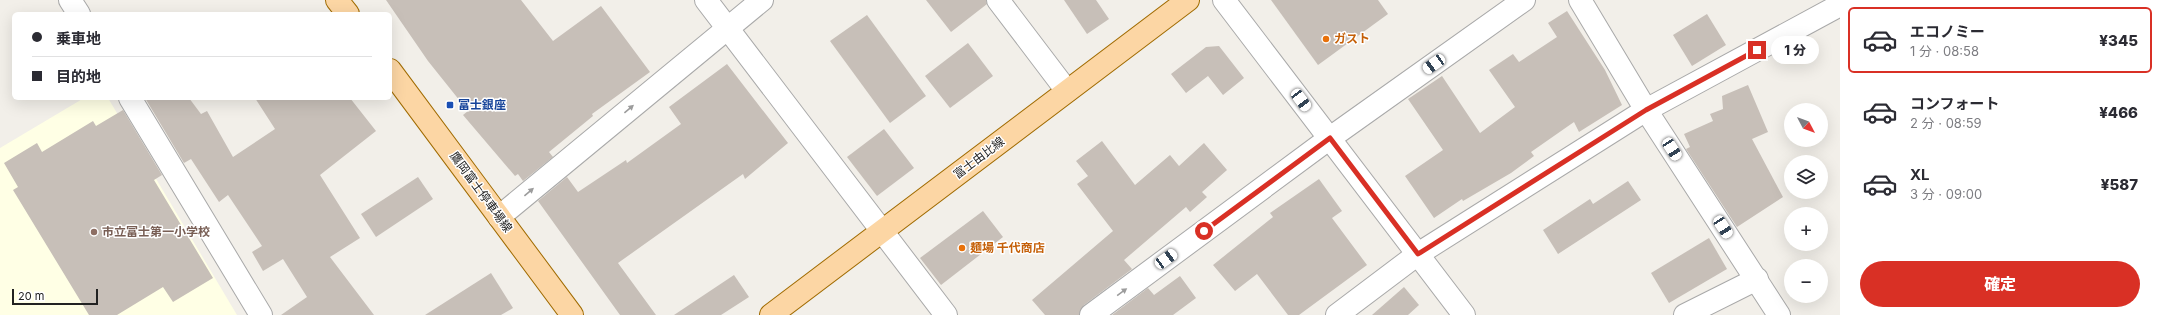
<!DOCTYPE html>
<html lang="ja">
<meta charset="utf-8">
<style>
body{margin:0;font-family:Inter,"Noto Sans JP",sans-serif;background:#f7f7f7;color:#2b2b33;height:100vh;display:flex;flex-direction:column;font-size:15px;white-space:nowrap}
*{box-sizing:border-box;margin:0}
p{font-size:13px;color:#7c7c81}
.icon{flex:none;width:22px;height:22px;fill:none;stroke:currentColor;stroke-width:2;stroke-linecap:round;stroke-linejoin:round}
.map{position:relative;flex:1;overflow:hidden}
.side{display:flex;flex-direction:column;background:#fff;width:320px}
.side>*{flex:none}
.banner{position:absolute;left:12px;top:12px;width:380px;height:88px;border-radius:6px;box-shadow:0 4px 16px #0002;display:grid;align-content:center;height:88px;padding:0 20px;background:#fff}
.needle{width:26px;rotate:131deg}
.buttons{position:absolute;left:1784px;top:103px;display:grid;gap:8px}
.buttons a{display:grid;place-items:center;width:44px;height:44px;border-radius:50%;background:#fff;box-shadow:0 4px 16px #0002;font-size:20px}
.scale{position:absolute;left:12px;bottom:10px;width:86px;box-sizing:border-box;padding-left:4px;border:2px solid #222;border-top:0;font-size:11px;line-height:14px;white-space:nowrap;color:#222;-webkit-text-stroke:3px #fff;paint-order:stroke}
.end{position:absolute;width:18px;height:18px;margin:-9px;border:5px solid #d93025;background:#fff;box-shadow:0 0 0 2px #fff}
.from{border-radius:50%}
.bubble{position:absolute;height:28px;border-radius:14px;background:#fff;box-shadow:0 4px 16px #0002;font-size:13px;font-weight:800;line-height:28px;text-align:center}
.car{position:absolute;width:12px;height:24px;margin:-12px -6px;border-radius:5px;box-shadow:0 0 3px 1px #0007;background:linear-gradient(#fff 24%,#345 0 40%,#fff 0 76%,#345 0 86%,#fff 0)}
.banner b{display:flex;align-items:center;gap:14px;height:38px;font-size:15px}
.banner b+b{border-top:1px solid #e1e1e2}
.banner i{width:10px;height:10px;background:#2b2b33}
ul{padding:7px 0 0;list-style:none}
li{display:flex;align-items:center;gap:12px;height:66px;margin:0 8px 6px;padding:0 12px;border:2px solid transparent;border-radius:6px}
li div{flex:1}
li b{display:block;font-size:15px}
li em{font-style:normal;font-weight:800}
li.active{border-color:#d93025}
li>.icon{width:36px;height:36px;stroke-width:1.5}
.cta{display:flex;gap:8px;margin-top:auto;padding:8px 20px}
.cta a{flex:1;height:46px;border-radius:24px;background:#d93025;color:#fff;font-size:16px;font-weight:800;line-height:46px;text-align:center}
main{display:flex;flex:1;min-height:0}
.map>svg:first-child{display:block}
.education{fill:#ffffe5}
.building{fill:#c7bfb8}
.lines{fill:none;stroke-linecap:round;stroke-linejoin:round}
.minor-casing{stroke:#a9a9a9;stroke-width:24}
.major-casing{stroke:#a06b00;stroke-width:24}
.minor{stroke:#fff;stroke-width:22}
.major{stroke:#fcd6a4;stroke-width:22}
.oneway{fill:#9c9c9c}
.route{stroke:#d93025;stroke-width:5}
.food-dot{fill:#e8710a;stroke:#fff;stroke-width:1.5}
.transit-dot{fill:#1a4fb4;stroke:#fff;stroke-width:1.5}
.education-dot{fill:#8d6e63;stroke:#fff;stroke-width:1.5}
.labels{text-anchor:middle;stroke-width:3;stroke-linejoin:round;paint-order:stroke}
.food-label{font-size:12px;font-weight:bold;fill:#c56008;stroke:#fff;text-anchor:start}
.transit-label{font-size:12px;font-weight:bold;fill:#164399;stroke:#fff;text-anchor:start}
.street-label{font-size:12px;fill:#222;stroke:#fff}
.education-label{font-size:12px;font-weight:bold;fill:#785e54;stroke:#fff;text-anchor:start}
</style>
<main>
<div class="map">
<svg width="1840" height="315" viewBox="0 0 1840 315">
<rect width="100%" height="100%" fill="#f2efe9"/>
<!-- education -->
<path class="education" d="M84 98H108L237 315H0V148Z"/>
<!-- building -->
<g class="building">
<path d="M386 0H521L553 41 601 6 650 72 592 114 593 116 549 152 553 157 523 181 518 174 515 176 463 115 468 111 428 61Z"/>
<path d="M926 0H986L987 4 951 32Z"/>
<path d="M1064 0H1096L1109 19 1087 34Z"/>
<path d="M1271 0H1378L1388 14 1318 65Z"/>
<path d="M1567 11 1605 70 1622 105 1579 132 1574 122 1531 152 1534 156 1511 173 1463 201 1462 199 1434 218 1405 176 1443 150 1408 99 1442 76 1480 133 1515 107 1489 70 1513 54 1519 62 1557 37 1548 23Z"/>
<path d="M1707 14 1726 45 1692 66 1673 35Z"/>
<path d="M867 15 926 96 890 123 830 41Z"/>
<path d="M968 43 993 76 950 108 925 76Z"/>
<path d="M1219 46 1244 78 1223 95 1208 76 1186 93 1171 74 1206 47Z"/>
<path d="M727 64 788 143 745 179 743 174 618 263 656 315H620L538 201 567 177 578 192 626 160 627 163 681 124 669 107Z"/>
<path d="M1748 85 1768 132 1752 139 1783 197 1737 227 1686 149 1690 147 1684 134 1713 121 1710 114 1723 109 1722 96Z"/>
<path d="M145 98H189L201 114 207 111 233 157 275 129 255 98H350L376 131 320 175 360 238 330 257 374 315H281L307 297 283 259 263 271 252 252 262 246 228 195 219 202 191 159 184 163Z"/>
<path d="M123 110 162 175 154 180 213 278 173 302 163 287 117 315H89L13 190 18 187 4 163 37 143 42 152 93 121 96 126Z"/>
<path d="M884 129 914 168 877 196 847 157Z"/>
<path d="M1102 141 1135 185 1170 155 1179 166 1204 143 1227 170 1202 192 1207 197 1190 212 1186 207 1124 260 1132 269 1084 305 1079 315H1045L1032 300 1113 231 1077 184 1088 176 1076 161Z"/>
<path d="M418 177 433 199 376 237 361 214Z"/>
<path d="M1319 179 1342 211 1332 218 1367 265 1299 315H1288L1257 274 1235 291 1213 265 1273 217 1270 213Z"/>
<path d="M1628 181 1641 200 1558 254 1543 230 1590 199 1593 204Z"/>
<path d="M983 211 1003 237 941 285 920 258Z"/>
<path d="M1709 238 1727 269 1669 303 1651 273Z"/>
<path d="M491 273 513 308 501 315H425Z"/>
<path d="M734 275 749 297 721 315H674Z"/>
<path d="M1180 276 1196 298 1173 315H1112L1148 288 1154 295Z"/>
<path d="M1404 287 1419 305 1408 315H1372Z"/>
</g>
<g class="lines">
<!-- minor casing -->
<g class="minor-casing">
<g id="minor">
<path d="M70 0 79 14"/>
<path d="M706 0 946 315"/>
<path d="M998 0 1067 91"/>
<path d="M1224 0 1464 315"/>
<path d="M1580 0 1646 110 1779 315"/>
<path d="M130 98 261 315"/>
<path d="M499 217 762 0"/>
<path d="M1091 315 1330 138 1524 0"/>
<path d="M1337 315 1418 254 1646 110 1840 5"/>
<path d="M1685 315 1757 279"/>
</g>
</g>
<!-- major casing -->
<g class="major-casing">
<g id="major">
<path d="M337 0 348 14"/>
<path d="M390 70 572 315"/>
<path d="M771 315 1188 0"/>
</g>
</g>
<!-- minor -->
<use href="#minor" class="minor"/>
<!-- major -->
<use href="#major" class="major"/>
</g>
<!-- one-way arrows -->
<defs><path id="oneway-solid" d="M-6-.8H1V-3.2L6.5 0L1 3.2V.8H-6Z"/></defs>
<g class="oneway">
<use href="#oneway-solid" transform="translate(629 109) rotate(-40)"/>
<use href="#oneway-solid" transform="translate(529 192) rotate(-40)"/>
<use href="#oneway-solid" transform="translate(1122 292) rotate(-36)"/>
</g>
<g class="lines">
<!-- route -->
<path class="route" d="M1204 231 1330 138 1418 254 1646 110 1757 50"/>
</g>
<!-- markers -->
<g class="food-dot">
<circle cx="1326" cy="39" r="4"/>
<circle cx="962" cy="248" r="4"/>
</g>
<rect class="transit-dot" x="446" y="101" width="8" height="8" rx="2"/>
<circle class="education-dot" cx="94" cy="232" r="4"/>
<g class="labels">
<!-- food labels -->
<g class="food-label">
<text x="1334" y="43">ガスト</text>
<text x="970" y="252">麺場 千代商店</text>
</g>
<!-- transit labels -->
<g class="transit-label">
<text x="458" y="109">富士銀座</text>
</g>
<!-- street labels -->
<g class="street-label">
<text transform="translate(979 158) rotate(-37)" y="4">富士由比線</text>
<text transform="translate(481 192) rotate(54)" y="4">鷹岡富士停車場線</text>
</g>
<!-- education labels -->
<g class="education-label">
<text x="102" y="236">市立富士第一小学校</text>
</g>
</g>
</svg>
<div class="buttons">
<a><svg class="needle" viewBox="-14 -14 28 28"><path d="M0-13l5 13h-10z" fill="#e53935"/><path d="M0 13l5-13h-10z" fill="#7c7c81"/></svg></a>
<a><svg class="icon" aria-label="layers" viewBox="0 0 24 24"><path d="M12 4l9 5-9 5-9-5zM3 14l9 5 9-5"/></svg></a>
<a>+</a>
<a>−</a>
</div>
<div class="scale">20 m</div>
<i class="end from" style="left:1204px;top:231px"></i>
<i class="end" style="left:1757px;top:50px"></i>
<div class="bubble" style="left:1771px;top:36px;width:48px">1 分</div>
<i class="car" style="left:1434px;top:64px;rotate:235deg"></i>
<i class="car" style="left:1301px;top:100px;rotate:143deg"></i>
<i class="car" style="left:1672px;top:149px;rotate:147deg"></i>
<i class="car" style="left:1723px;top:227px;rotate:147deg"></i>
<i class="car" style="left:1166px;top:259px;rotate:54deg"></i>
<div class="banner">
<b><i class="from"></i>乗車地</b>
<b><i></i>目的地</b>
</div>
</div>
<section class="side">
<ul>
<li class="active"><svg class="icon" aria-label="car" viewBox="0 0 24 24"><path d="M5 17H2v-5l4-1 3-4h7l3 4 3 1v5h-3M9 17h6M6 11h13"/><circle cx="7" cy="17" r="2"/><circle cx="17" cy="17" r="2"/></svg><div><b>エコノミー</b><p>1 分 · 08:58</p></div><em>¥345</em></li>
<li><svg class="icon" aria-label="car" viewBox="0 0 24 24"><path d="M5 17H2v-5l4-1 3-4h7l3 4 3 1v5h-3M9 17h6M6 11h13"/><circle cx="7" cy="17" r="2"/><circle cx="17" cy="17" r="2"/></svg><div><b>コンフォート</b><p>2 分 · 08:59</p></div><em>¥466</em></li>
<li><svg class="icon" aria-label="car" viewBox="0 0 24 24"><path d="M5 17H2v-5l4-1 3-4h7l3 4 3 1v5h-3M9 17h6M6 11h13"/><circle cx="7" cy="17" r="2"/><circle cx="17" cy="17" r="2"/></svg><div><b>XL</b><p>3 分 · 09:00</p></div><em>¥587</em></li>
</ul>
<div class="cta"><a>確定</a></div>
</section>
</main>
